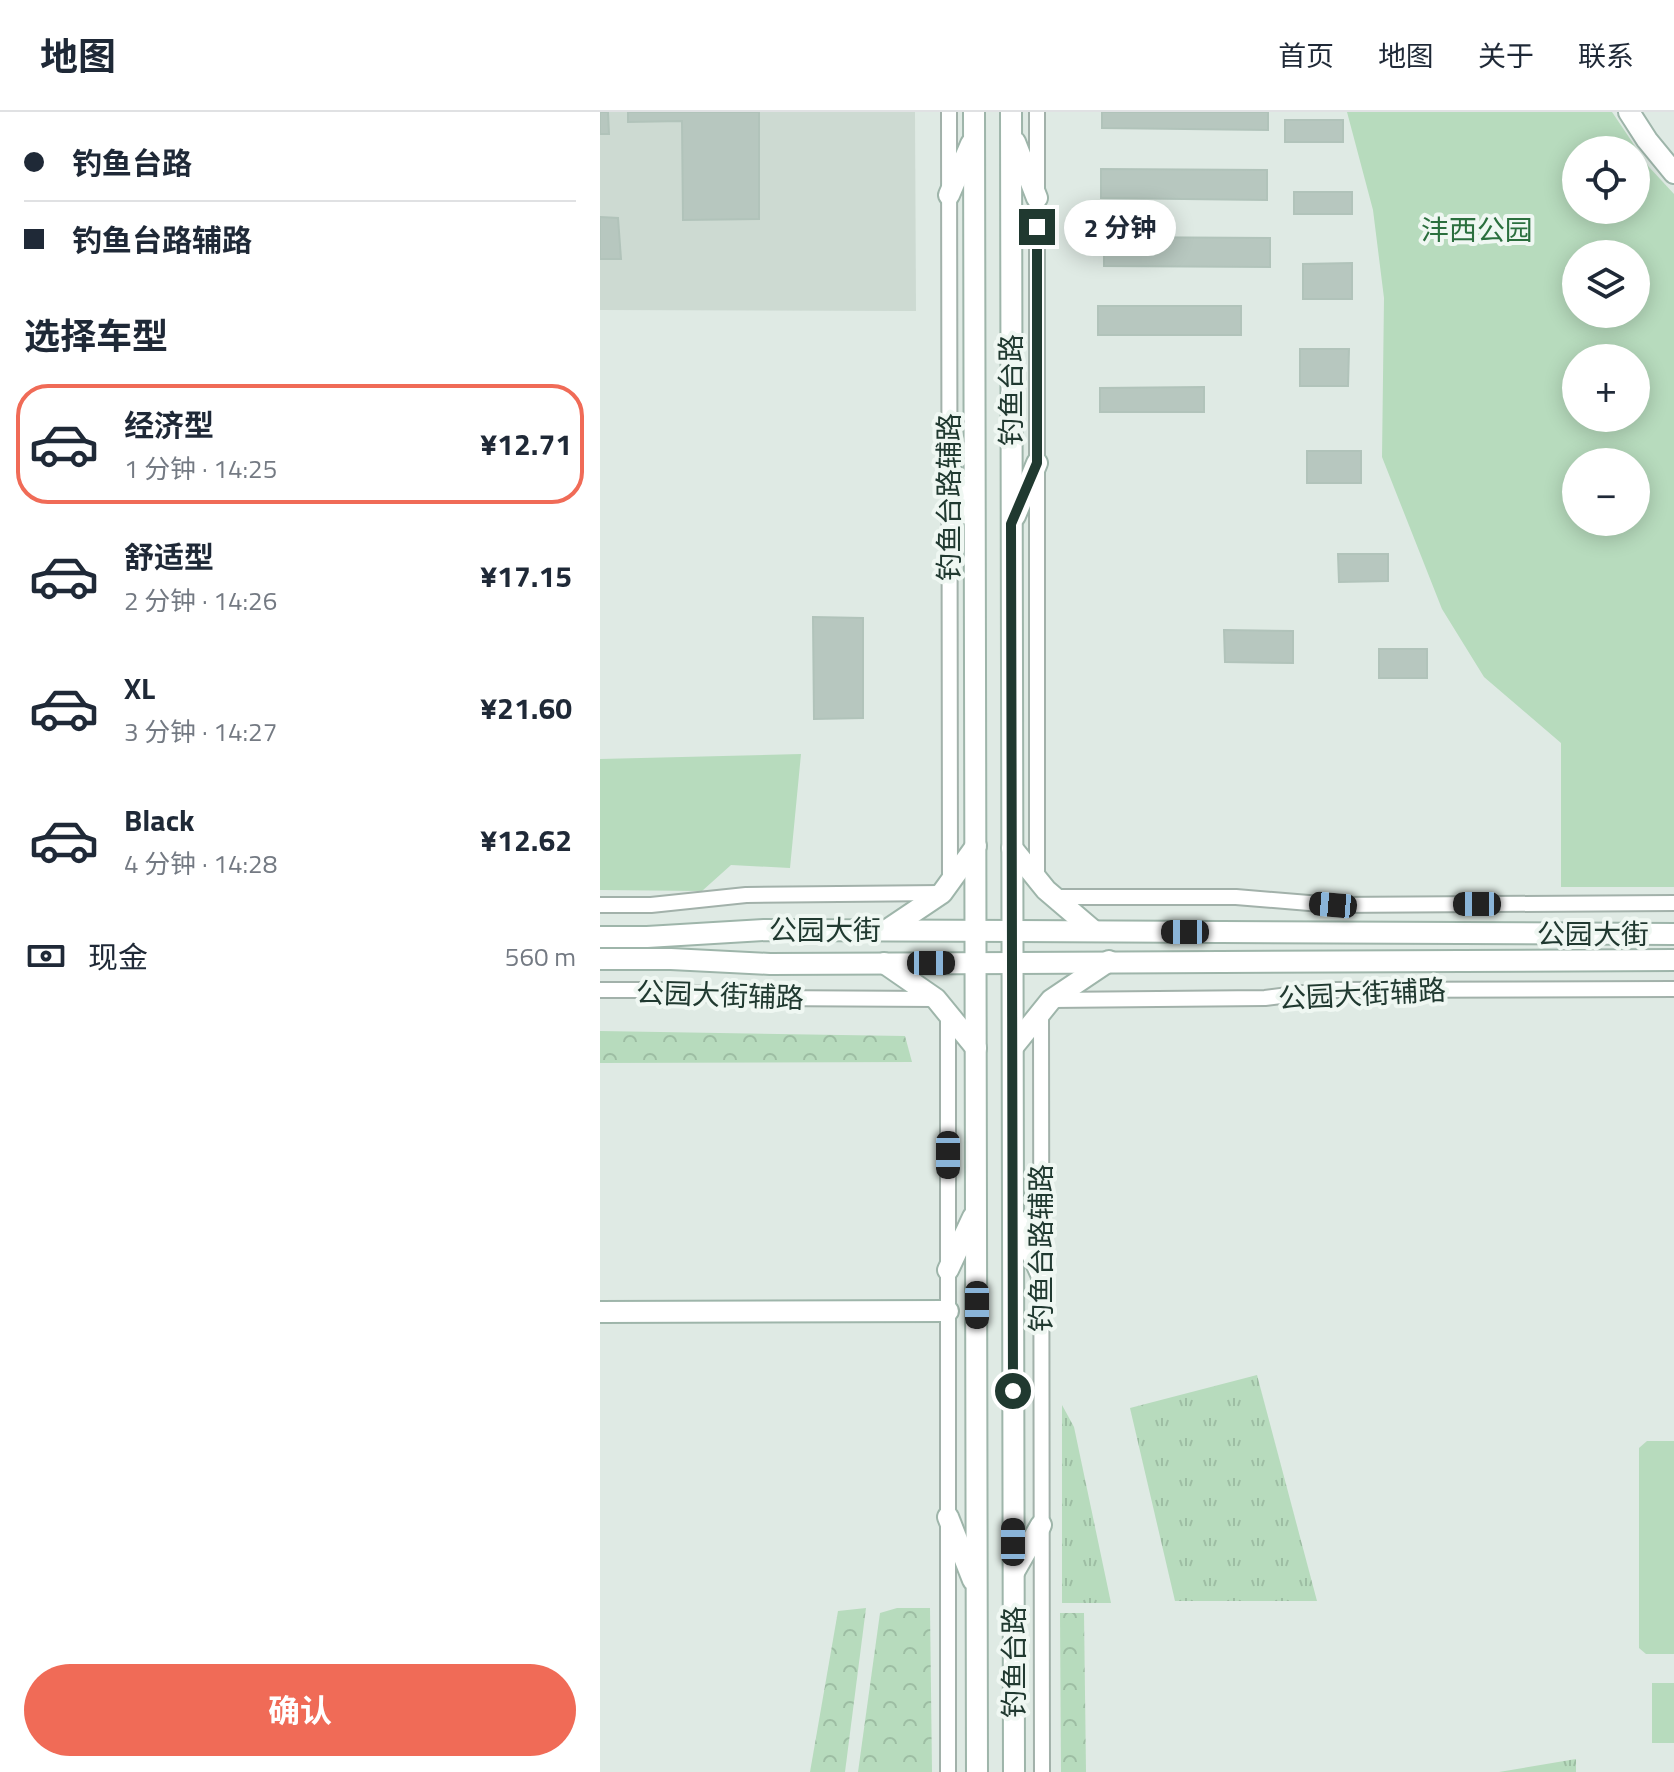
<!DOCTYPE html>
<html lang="zh">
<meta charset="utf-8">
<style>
body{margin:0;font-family:"Titillium Web","Noto Sans SC",sans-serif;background:#f6f6f7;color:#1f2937;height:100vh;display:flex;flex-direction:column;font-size:30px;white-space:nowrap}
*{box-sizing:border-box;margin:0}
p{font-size:26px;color:#747a83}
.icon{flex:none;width:44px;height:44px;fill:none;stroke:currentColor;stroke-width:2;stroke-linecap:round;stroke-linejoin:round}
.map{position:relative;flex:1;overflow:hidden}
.sheet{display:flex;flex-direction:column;background:#fff;width:600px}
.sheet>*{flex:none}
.guide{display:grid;align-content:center;height:176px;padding:0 24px;background:#fff}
.tools{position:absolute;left:962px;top:24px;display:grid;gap:16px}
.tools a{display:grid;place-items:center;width:88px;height:88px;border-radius:50%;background:#fff;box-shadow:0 4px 20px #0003;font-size:40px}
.end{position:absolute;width:36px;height:36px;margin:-18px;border:10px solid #203930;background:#fff;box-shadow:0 0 0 4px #fff}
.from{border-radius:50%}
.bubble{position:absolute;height:56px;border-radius:28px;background:#fff;box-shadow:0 4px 20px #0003;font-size:26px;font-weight:700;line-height:56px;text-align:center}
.car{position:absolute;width:24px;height:48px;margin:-24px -12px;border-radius:10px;box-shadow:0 0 6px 2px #0007;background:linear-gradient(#222 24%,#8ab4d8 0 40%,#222 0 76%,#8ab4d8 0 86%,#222 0)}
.guide b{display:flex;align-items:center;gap:28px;height:76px;font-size:30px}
.guide b+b{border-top:2px solid #e0e1e3}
.guide i{width:20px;height:20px;background:#1f2937}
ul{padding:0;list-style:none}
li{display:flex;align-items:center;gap:24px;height:120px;margin:0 16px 12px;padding:0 8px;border:4px solid transparent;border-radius:32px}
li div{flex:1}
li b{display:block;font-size:30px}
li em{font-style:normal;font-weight:700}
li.selected{border-color:#f06b57}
li>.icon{width:72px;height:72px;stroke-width:1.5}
h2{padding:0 24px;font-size:36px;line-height:96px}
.pay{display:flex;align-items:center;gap:20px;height:88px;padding:0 24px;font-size:30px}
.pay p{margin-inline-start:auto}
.button{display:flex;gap:16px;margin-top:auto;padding:16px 24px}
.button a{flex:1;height:92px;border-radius:48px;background:#f06b57;color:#fff;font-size:32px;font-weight:700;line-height:92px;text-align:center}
header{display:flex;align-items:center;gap:48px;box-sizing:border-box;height:112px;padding:0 40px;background:#fff;border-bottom:2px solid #e0e1e3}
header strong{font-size:38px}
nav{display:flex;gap:44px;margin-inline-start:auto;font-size:28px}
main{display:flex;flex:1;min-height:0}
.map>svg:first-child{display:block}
.built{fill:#cddad2}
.grass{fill:url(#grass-tufts)}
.forest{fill:url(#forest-crowns)}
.green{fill:#b7dbbd;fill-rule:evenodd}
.building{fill:#b7c7bf;stroke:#b1c3ba;stroke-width:2}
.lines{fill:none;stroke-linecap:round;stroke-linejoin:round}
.street-casing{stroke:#a2b1aa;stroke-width:18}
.secondary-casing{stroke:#9eb5aa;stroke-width:24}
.street{stroke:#fff;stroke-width:14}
.secondary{stroke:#fff;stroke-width:20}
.route{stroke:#203930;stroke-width:10}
.labels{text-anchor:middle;stroke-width:8;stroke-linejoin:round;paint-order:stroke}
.park-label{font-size:28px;fill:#2b6f3e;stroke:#eff7f2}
.street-label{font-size:28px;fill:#203930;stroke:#eff7f2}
</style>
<header>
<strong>地图</strong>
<nav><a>首页</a><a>地图</a><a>关于</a><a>联系</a></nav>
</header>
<main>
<section class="sheet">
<div class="guide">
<b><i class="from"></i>钓鱼台路</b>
<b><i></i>钓鱼台路辅路</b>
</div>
<h2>选择车型</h2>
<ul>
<li class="selected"><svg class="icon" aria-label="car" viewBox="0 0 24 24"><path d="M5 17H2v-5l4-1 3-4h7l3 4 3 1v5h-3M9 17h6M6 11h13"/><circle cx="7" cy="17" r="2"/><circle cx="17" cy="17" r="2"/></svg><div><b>经济型</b><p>1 分钟 · 14:25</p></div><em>¥12.71</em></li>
<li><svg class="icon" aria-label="car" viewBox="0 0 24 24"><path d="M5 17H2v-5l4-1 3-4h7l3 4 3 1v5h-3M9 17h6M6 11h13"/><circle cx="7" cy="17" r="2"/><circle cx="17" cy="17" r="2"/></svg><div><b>舒适型</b><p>2 分钟 · 14:26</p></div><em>¥17.15</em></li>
<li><svg class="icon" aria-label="car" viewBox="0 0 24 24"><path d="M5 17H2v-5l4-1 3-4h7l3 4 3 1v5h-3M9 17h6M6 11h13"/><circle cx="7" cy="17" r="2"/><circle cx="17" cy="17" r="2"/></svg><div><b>XL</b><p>3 分钟 · 14:27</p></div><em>¥21.60</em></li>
<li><svg class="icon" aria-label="car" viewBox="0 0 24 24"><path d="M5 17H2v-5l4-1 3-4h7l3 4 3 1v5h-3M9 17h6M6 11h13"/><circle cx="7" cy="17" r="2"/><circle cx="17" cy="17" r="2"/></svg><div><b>Black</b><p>4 分钟 · 14:28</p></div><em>¥12.62</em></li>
</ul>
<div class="pay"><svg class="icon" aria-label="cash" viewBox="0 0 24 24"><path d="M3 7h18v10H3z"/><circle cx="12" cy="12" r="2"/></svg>现金<p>560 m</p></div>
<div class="button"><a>确认</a></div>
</section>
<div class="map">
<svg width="1074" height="1660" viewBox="0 0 1074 1660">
<defs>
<pattern id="grass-tufts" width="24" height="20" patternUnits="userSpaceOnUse" patternTransform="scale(2)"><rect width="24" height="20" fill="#b7dbbd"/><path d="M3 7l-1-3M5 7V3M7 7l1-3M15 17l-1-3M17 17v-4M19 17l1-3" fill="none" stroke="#9dbda3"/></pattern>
<pattern id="forest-crowns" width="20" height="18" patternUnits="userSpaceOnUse" patternTransform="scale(2)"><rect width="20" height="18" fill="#b7dbbd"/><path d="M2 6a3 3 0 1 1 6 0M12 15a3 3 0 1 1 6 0" fill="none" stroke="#9dbda3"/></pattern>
</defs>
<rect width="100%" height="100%" fill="#dfeae4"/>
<!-- built -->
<path class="built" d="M0 0H315L316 199 0 198Z"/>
<!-- grass -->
<g class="grass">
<path d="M657 1263 717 1489H575L530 1296Z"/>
<path d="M462 1293 474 1315 511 1491H462Z"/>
<path d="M976 1647V1660H899Z"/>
</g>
<!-- forest -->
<g class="forest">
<path d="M0 919 305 924 312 950 0 951Z"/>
<path d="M266 1496 245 1660H210L238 1499Z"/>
<path d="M297 1496H330L332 1660H258L280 1501Z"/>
<path d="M460 1501H484L486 1660H461Z"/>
</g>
<!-- green -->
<g class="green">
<path d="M747 0H1012L1049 55 1074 82V775H961V631L884 565 842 497 782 345 784 186 773 98ZM1036 38V98H976V38ZM1036 142V202H976V142ZM976 246H1036V306H976ZM976 350H1036V410H976Z"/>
<path d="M201 642 190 756 131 753 102 779 0 778V647Z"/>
<path d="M1047 1329H1074V1542H1046L1039 1536V1336Z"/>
<rect x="1052" y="1571" width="22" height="60"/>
</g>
<!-- building -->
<g class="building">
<path d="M0 0H8L9 22H0Z"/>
<path d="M28 0H159V107L83 108 82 9 28 10Z"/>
<path d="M502 0H668V18L502 16Z"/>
<rect x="685" y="8" width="58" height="22"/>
<path d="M501 57 667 58V88L501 86Z"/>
<rect x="694" y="80" width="58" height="22"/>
<path d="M0 105 18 106 21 147H0Z"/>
<path d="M504 125 670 126V155L504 154Z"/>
<path d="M752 151V187H703V152Z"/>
<rect x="498" y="194" width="143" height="29"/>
<path d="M700 237H749L748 274H700Z"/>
<path d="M604 275V300H500V276Z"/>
<rect x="707" y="339" width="54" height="32"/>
<path d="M738 442H788V469L739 470Z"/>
<path d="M213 505 263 506V606L214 607Z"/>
<path d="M624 518 693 519V551L625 550Z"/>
<rect x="779" y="537" width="48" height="29"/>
</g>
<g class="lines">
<!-- street casing -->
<g class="street-casing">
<g id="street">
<path d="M349 0 350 771"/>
<path d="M437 0V767"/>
<path d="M455 785H636L733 793 1074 791"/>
<path d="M0 793H51L146 783 342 781"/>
<path d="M0 878H63L148 886 335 887"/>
<path d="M451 888 665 886 728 878 1074 877"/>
<path d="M441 900 442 1660"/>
<path d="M348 901V1660"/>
</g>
</g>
<!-- secondary casing -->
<g class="secondary-casing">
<g id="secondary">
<path d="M374 0 377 1660"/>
<path d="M411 0 414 1660"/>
<path d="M1029 0 1047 28 1074 61"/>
<path d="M415 30 437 86"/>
<path d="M349 83 371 32"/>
<path d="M349 354 372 405"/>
<path d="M415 404 437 351"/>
<path d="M412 736 446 778 494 819"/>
<path d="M287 818 342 781 376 734"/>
<path d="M0 825H47L164 818 1074 822"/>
<path d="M0 847H71L170 852 1074 848"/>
<path d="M284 851 336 887 376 936"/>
<path d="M413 935 451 888 509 849"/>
<path d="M416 1107 441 1162"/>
<path d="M348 1158 373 1105"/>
<path d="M0 1200 348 1199"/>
<path d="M348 1405 373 1468"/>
<path d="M414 1460 441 1413"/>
</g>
</g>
<!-- street -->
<use href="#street" class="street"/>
<!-- secondary -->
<use href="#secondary" class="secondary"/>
</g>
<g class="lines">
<!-- route -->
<path class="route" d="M413 1279 411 412 437 351V115"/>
</g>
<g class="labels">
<!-- park labels -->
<g class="park-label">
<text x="877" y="128">沣西公园</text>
</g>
<!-- street labels -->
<g class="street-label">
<text transform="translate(411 278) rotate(-90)" y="10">钓鱼台路</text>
<text transform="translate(349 385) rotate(-90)" y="10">钓鱼台路辅路</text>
<text x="225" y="828">公园大街</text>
<text x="993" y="832">公园大街</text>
<text transform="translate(762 882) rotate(-3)" y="10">公园大街辅路</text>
<text transform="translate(120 883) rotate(2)" y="10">公园大街辅路</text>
<text transform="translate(441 1136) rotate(-90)" y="10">钓鱼台路辅路</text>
<text transform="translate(414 1550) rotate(-90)" y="10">钓鱼台路</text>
</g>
</g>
</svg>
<div class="tools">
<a><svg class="icon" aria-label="locate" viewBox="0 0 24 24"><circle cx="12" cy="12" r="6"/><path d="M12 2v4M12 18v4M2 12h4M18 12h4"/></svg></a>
<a><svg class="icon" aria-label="layers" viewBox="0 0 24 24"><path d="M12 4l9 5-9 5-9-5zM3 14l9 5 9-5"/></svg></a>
<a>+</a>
<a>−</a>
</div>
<i class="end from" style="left:413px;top:1279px"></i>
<i class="end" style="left:437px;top:115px"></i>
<div class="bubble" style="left:464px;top:88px;width:112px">2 分钟</div>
<i class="car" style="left:877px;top:792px;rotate:270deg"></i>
<i class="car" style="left:733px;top:793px;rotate:275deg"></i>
<i class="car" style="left:585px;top:820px;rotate:270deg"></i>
<i class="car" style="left:331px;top:851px;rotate:90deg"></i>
<i class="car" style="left:348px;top:1043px;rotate:180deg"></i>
<i class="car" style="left:377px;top:1193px;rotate:180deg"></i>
<i class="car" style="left:413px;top:1430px;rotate:0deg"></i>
</div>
</main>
